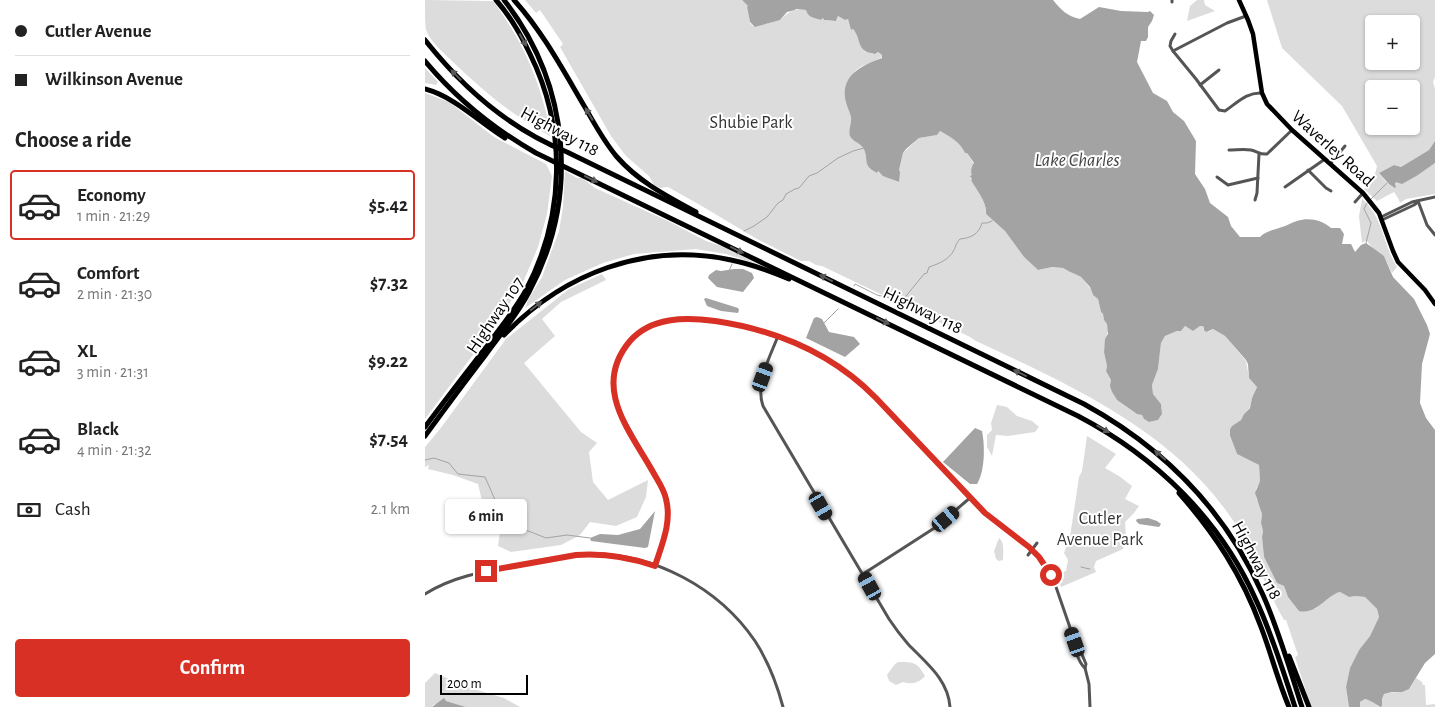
<!DOCTYPE html>
<meta charset="utf-8">
<style>
body{margin:0;font-family:"Alegreya Sans",sans-serif;background:#f2f2f2;color:#222;height:100vh;display:flex;flex-direction:column;font-size:19px;white-space:nowrap}
*{box-sizing:border-box;margin:0}
p{font-size:16px;color:#767676}
.icon{flex:none;width:28px;height:28px;fill:none;stroke:currentColor;stroke-width:2;stroke-linecap:round;stroke-linejoin:round}
.map{position:relative;flex:1;overflow:hidden}
.details{display:flex;flex-direction:column;background:#fff;width:425px}
.details>*{flex:none}
.top-card{display:grid;align-content:center;height:110px;padding:0 15px;background:#fff}
.tools{position:absolute;left:940px;top:15px;display:grid;gap:10px}
.tools a{display:grid;place-items:center;width:55px;height:55px;border-radius:5px;background:#fff;box-shadow:0 1px 4px #0004;font-size:25px}
.scale{position:absolute;left:15px;bottom:12px;width:88px;box-sizing:border-box;padding-left:5px;border:2px solid #000;border-top:0;font-size:14px;line-height:18px;white-space:nowrap;color:#000;-webkit-text-stroke:4px #fff;paint-order:stroke}
.end{position:absolute;width:22px;height:22px;margin:-11px;border:6px solid #d93025;background:#fff;box-shadow:0 0 0 2px #fff}
.from{border-radius:50%}
.bubble{position:absolute;height:35px;border-radius:5px;background:#fff;box-shadow:0 1px 4px #0004;font-size:16px;font-weight:700;line-height:35px;text-align:center}
.car{position:absolute;width:15px;height:30px;margin:-15px -8px;border-radius:6px;box-shadow:0 0 4px 1px #0007;background:linear-gradient(#222 24%,#8ab4d8 0 40%,#222 0 76%,#8ab4d8 0 86%,#222 0)}
.top-card b{display:flex;align-items:center;gap:18px;height:48px;font-size:19px}
.top-card b+b{border-top:1px solid #e0e0e0}
.top-card i{width:12px;height:12px;background:#222}
ul{padding:0;list-style:none}
li{display:flex;align-items:center;gap:15px;height:70px;margin:0 10px 8px;padding:0 5px;border:2px solid transparent;border-radius:5px}
li div{flex:1}
li b{display:block;font-size:19px}
li em{font-style:normal;font-weight:700}
li.current{border-color:#d93025}
li>.icon{width:45px;height:45px;stroke-width:1.5}
h2{padding:0 15px;font-size:22px;line-height:60px}
.pay{display:flex;align-items:center;gap:12px;height:55px;padding:0 15px;font-size:19px}
.pay p{margin-inline-start:auto}
.primary-button{display:flex;gap:10px;margin-top:auto;padding:10px 15px}
.primary-button a{flex:1;height:58px;border-radius:5px;background:#d93025;color:#fff;font-size:20px;font-weight:700;line-height:58px;text-align:center}
main{display:flex;flex:1;min-height:0}
.map>svg:first-child{display:block}
.green{fill:#dcdcdc;fill-rule:evenodd}
.water{fill:#a3a3a3}
.lines{fill:none;stroke-linecap:round;stroke-linejoin:round}
.stream{stroke:#a3a3a3;stroke-width:1}
.minor{stroke:#555;stroke-width:3}
.major{stroke:#000;stroke-width:4.5}
.highway{stroke:#000;stroke-width:5}
.oneway{fill:#595959}
.route{stroke:#d93025;stroke-width:6}
.labels{text-anchor:middle;stroke-width:4;stroke-linejoin:round;paint-order:stroke}
.park-label{font-size:18px;fill:#333;stroke:#fff}
.street-label{font-size:18px;fill:#000;stroke:#fff}
.water-label{font-size:19px;font-style:italic;fill:#444;stroke:#fff}
</style>
<main>
<section class="details">
<div class="top-card">
<b><i class="from"></i>Cutler Avenue</b>
<b><i></i>Wilkinson Avenue</b>
</div>
<h2>Choose a ride</h2>
<ul>
<li class="current"><svg class="icon" aria-label="car" viewBox="0 0 24 24"><path d="M5 17H2v-5l4-1 3-4h7l3 4 3 1v5h-3M9 17h6M6 11h13"/><circle cx="7" cy="17" r="2"/><circle cx="17" cy="17" r="2"/></svg><div><b>Economy</b><p>1 min · 21:29</p></div><em>$5.42</em></li>
<li><svg class="icon" aria-label="car" viewBox="0 0 24 24"><path d="M5 17H2v-5l4-1 3-4h7l3 4 3 1v5h-3M9 17h6M6 11h13"/><circle cx="7" cy="17" r="2"/><circle cx="17" cy="17" r="2"/></svg><div><b>Comfort</b><p>2 min · 21:30</p></div><em>$7.32</em></li>
<li><svg class="icon" aria-label="car" viewBox="0 0 24 24"><path d="M5 17H2v-5l4-1 3-4h7l3 4 3 1v5h-3M9 17h6M6 11h13"/><circle cx="7" cy="17" r="2"/><circle cx="17" cy="17" r="2"/></svg><div><b>XL</b><p>3 min · 21:31</p></div><em>$9.22</em></li>
<li><svg class="icon" aria-label="car" viewBox="0 0 24 24"><path d="M5 17H2v-5l4-1 3-4h7l3 4 3 1v5h-3M9 17h6M6 11h13"/><circle cx="7" cy="17" r="2"/><circle cx="17" cy="17" r="2"/></svg><div><b>Black</b><p>4 min · 21:32</p></div><em>$7.54</em></li>
</ul>
<div class="pay"><svg class="icon" aria-label="cash" viewBox="0 0 24 24"><path d="M3 7h18v10H3z"/><circle cx="12" cy="12" r="2"/></svg>Cash<p>2.1 km</p></div>
<div class="primary-button"><a>Confirm</a></div>
</section>
<div class="map">
<svg width="1010" height="707" viewBox="0 0 1010 707">
<rect width="100%" height="100%" fill="#fff"/>
<!-- green -->
<g class="green">
<path d="M0 0 68 1C92 33 109 67 119 105 122 116 125 125 125 136 88 116 58 91 28 62 19 53 6 43 1 30 0 24 0 8 0 0Z"/>
<path d="M100 0H317L323 6 322 7 325 23 328 26C333 27 334 26 338 24H342L343 23 347 22 349 21 355 20C364 12 368 8 381 10 383 18 390 18 396 20L398 18 399 20 406 21 412 20 413 16 420 20 423 19 426 30 428 29 430 32H432L431 34 439 51 449 54 453 52 458 56 446 64C434 63 419 80 420 93 421 100 425 108 426 116 427 122 424 129 426 135 428 142 436 142 439 148 444 161 437 166 452 173L453 171 455 174V172L456 174 473 182 474 181V170L478 153 494 138 512 135 515 131C526 137 535 141 540 153H542L548 163H549L546 180C553 191 561 201 561 214L580 231 599 257 613 270 627 267 638 268 645 272 650 274 656 277 665 288 668 295 673 299 676 312 678 314 679 320 682 324 683 330 679 350 682 366 681 371 686 380 687 392 692 400 709 412 717 415 719 419 724 422 733 420 737 414 736 404 728 394 727 385 733 369 736 343 740 336 752 331H756L760 326 768 331 775 326H777L779 327 780 331 783 332 788 329 800 336 821 361 824 378 832 387 827 398 825 407 819 414 816 420 807 426 805 429V437L812 454 834 465 835 481 831 489V498L835 506 837 514 836 523 838 531 837 537 839 557 852 583 859 586 863 597 866 600 890 609 905 596 915 592 924 597 931 596 940 597 952 609 954 617 945 636 934 650 925 668 921 687 924 707H886L870 657 873 655 861 620H859C846 598 837 575 827 551 822 540 814 529 807 519 747 430 645 385 551 341L545 337 397 266 391 265 384 261H376L332 239 275 205 243 187 235 188 229 185 224 176 201 156 186 136 135 47 138 44 115 10 111 13Z"/>
<path d="M772 0H779L780 5 790 11 762 21 765 6Z"/>
<path d="M842 0H1010V77L1008 82 1010 89V141L1004 150 976 167 969 165 954 173C958 178 964 187 971 186L970 184 971 182 993 175 1010 163V194L981 199 975 203 973 198 969 192 952 201 939 189 949 178 952 166 917 106 857 48ZM949 24H986V61H949ZM949 89H986V126H949Z"/>
<path d="M0 68 13 82 11 85 0 83Z"/>
<path d="M0 93 24 102 69 137 121 164 127 176 122 214 113 247 97 285 68 328 0 419Z"/>
<path d="M140 171 152 178H157L170 188 245 222 281 241 302 248 332 264 301 254 271 249 209 254 178 263 140 280 100 308 103 300 117 277 134 231 138 207Z"/>
<path d="M937 199C958 216 958 245 972 267L967 273 959 256 949 250 942 241H940L937 243 934 216Z"/>
<path d="M177 274 181 280 136 302 117 319 130 336 99 363 156 432 172 443 164 452 168 482 183 500 223 480 221 497 212 517 191 526 165 522 155 535 136 545 86 552 73 546 75 532 65 515 59 509 53 484 28 475 3 469 4 465 0 467V447L15 429 81 339 144 289Z"/>
<path d="M572 405 582 407 592 416 607 421 614 427 610 432 583 436 571 435 567 456 562 447V435L567 430 566 423Z"/>
<path d="M662 436 691 454 680 468 694 476 707 486 700 499 714 506 709 513 700 522 701 537 698 549 671 561 669 567 671 572 636 587 631 575 641 571 643 560 639 553 645 537 654 477 657 471Z"/>
<path d="M574 538C580 543 578 553 578 560L574 561 571 559 569 551Z"/>
<path d="M473 662C489 662 492 662 500 676 494 683 486 685 478 682L471 685 464 681 462 675 470 664Z"/>
<path d="M10 673 45 688 79 698 95 707H41L21 701 8 705 7 707H0V683Z"/>
<path d="M991 678 997 682 998 685H1000L1001 705 1010 704V707H955L957 705V699L959 694C969 691 974 694 983 688L984 689Z"/>
<path d="M940 699 945 700 954 707H935V702Z"/>
</g>
<!-- water -->
<g class="water">
<path d="M317 0H628C636 10 642 16 655 19L674 7 696 11 723 12 725 11 729 15 727 21 723 27V37L721 41H716L712 62 728 93 742 101 748 112 759 121 771 141 770 174 780 189 785 203 803 217 806 226 815 237H835C840 231 849 230 857 227 862 226 867 222 872 221 884 217 897 220 906 228H915L919 234 917 244H926L930 252 936 245 941 243 959 256 968 277 989 299 1002 325 1005 334 997 364 995 403 1001 418 1010 430V654L1000 663 984 689 977 692H967L959 694 957 699V706L955 707C951 704 945 700 940 699L935 702V707H924L921 687 925 668 934 650 945 636 954 617 952 609 940 597 931 596 924 597 915 592C900 596 892 615 874 611L863 597 859 586 852 583 839 557 837 537 838 531 836 523 837 514 830 493 835 481 834 465 812 454 805 436V429L807 426 816 420 819 414 825 408 827 398 832 387 824 378 823 364 821 360 800 336 788 329C784 330 782 334 779 330V327L777 326H775L768 331 760 326 756 331H752L740 336 736 343 733 369 727 385 728 394 736 404 737 414 733 420 724 422 719 419 717 415 712 414 692 400 687 392 685 386 686 380 681 371 682 366 679 352 680 339 683 334 682 324 679 320 678 314 676 312 673 299 668 295 665 287 656 277 650 274 645 272 638 268 627 267 613 270 599 257 580 231 561 214C562 202 552 191 546 180L547 179 545 176 547 175C545 172 547 165 549 163L542 153H540C535 142 526 137 515 131L512 135 494 138 481 149 478 153 474 170 475 172 474 182 458 176 453 171 452 173C437 165 444 162 439 149 436 143 428 142 425 136 423 130 427 123 426 117 425 112 422 107 421 102 414 75 438 65 457 58V55L453 52C448 55 451 54 446 53 432 51 436 38 428 29L426 30 423 19 420 20 413 16 411 21 399 20 398 18 396 20C390 18 383 18 381 10L371 9 370 10 362 12 355 20 330 27 325 22 322 7 323 6Z"/>
<path d="M1010 141V163L993 175 977 184 971 182 970 184 971 187 970 188 964 184 954 173 969 165 976 167 1004 150Z"/>
<path d="M309 269H318L327 273 329 278 318 292 292 287 283 278 284 275 291 270 296 271Z"/>
<path d="M281 298 313 308 314 310 313 313 296 311 282 306 279 299Z"/>
<path d="M392 317 397 319 404 332 429 337 435 344 420 357 381 338 389 318Z"/>
<path d="M550 428 557 431C560 446 560 471 552 484H545L518 462Z"/>
<path d="M230 511 223 547 220 548 166 541 165 538 175 534 193 535 215 529Z"/>
<path d="M723 518 732 521 736 524 734 527 714 524 711 521 712 519Z"/>
<path d="M19 698 21 701 41 707H7Z"/>
</g>
<g class="lines">
<!-- stream -->
<g class="stream">
<path d="M945 200 962 183"/>
<path d="M319 231 329 226 342 217 353 203 358 200 361 194 370 189 374 188 384 176 392 173 413 158 428 151 439 148"/>
<path d="M941 243 946 223 939 209 942 203"/>
<path d="M304 271 307 264"/>
<path d="M429 286 430 284 452 295 465 298 470 301H477L499 274 502 273 504 267C513 264 524 260 529 250 531 246 531 243 535 239 546 238 554 234 557 223H562L567 221"/>
<path d="M399 323 413 309"/>
<path d="M0 460 9 458 24 463 33 474 60 477 71 502 83 523 121 538 142 535 165 538"/>
<path d="M656 567 660 568 665 569"/>
</g>
<!-- minor -->
<g class="minor">
<path d="M747 0V2"/>
<path d="M750 34 746 41 745 46 748 51 771 79 794 110 800 111C812 103 821 92 837 93"/>
<path d="M748 51 802 23 821 16"/>
<path d="M775 85 794 70"/>
<path d="M804 150C811 150 819 149 826 150 832 151 835 155 842 154L867 130"/>
<path d="M905 164 920 146"/>
<path d="M883 170 901 188 906 191"/>
<path d="M792 177 803 185 833 178"/>
<path d="M860 187 900 159"/>
<path d="M830 200 832 193 834 154"/>
<path d="M993 201 1002 225 1010 235"/>
<path d="M930 202 938 193"/>
<path d="M956 217 987 202 1010 197"/>
<path d="M957 220 989 205 993 202"/>
<path d="M353 336C345 357 330 383 338 406L464 619C470 628 476 636 483 644 501 663 523 679 525 707"/>
<path d="M603 555 612 543"/>
<path d="M230 566C240 537 250 513 235 484L192 407C186 386 189 363 202 345 210 335 220 327 232 323 244 319 257 319 270 320 309 322 348 331 383 349 408 362 432 378 451 398L560 513 604 547 614 557 626 575 631 587 650 642C649 649 654 663 660 668"/>
<path d="M438 574 511 527 546 497"/>
<path d="M0 594C30 575 63 571 97 565 119 561 142 554 165 554 229 553 294 588 330 641 343 661 352 684 358 707"/>
<path d="M650 642 653 645 661 664 660 668 664 684 665 707"/>
</g>
<!-- major -->
<path class="major" d="M814 0 823 20 828 34 837 93 842 104 867 130 938 193 954 213 968 251 973 262 1000 290 1010 304"/>
<!-- highway -->
<g class="highway">
<path d="M89 0C118 32 139 72 161 109 170 125 180 143 192 157 214 182 242 196 271 212"/>
<path d="M0 40C38 88 85 129 142 152L659 404C739 448 801 511 838 595 854 631 865 670 877 707"/>
<path d="M0 61C31 98 69 129 111 153L653 416C731 457 795 519 831 600 847 634 858 671 870 707"/>
<path d="M0 89C30 97 54 122 80 138"/>
<path d="M79 335C139 273 220 242 306 260 326 264 345 271 364 279"/>
<path d="M0 427C20 400 41 373 62 346 75 328 90 310 101 290 140 216 142 129 105 54 96 35 85 16 71 0"/>
<path d="M0 436C19 410 39 383 59 357 74 336 92 315 104 292 155 197 145 85 79 0"/>
<path d="M754 493C790 534 817 575 836 627 846 653 853 681 864 707"/>
<path d="M864 656 884 707"/>
</g>
</g>
<!-- one-way arrows -->
<defs><path id="oneway-solid" d="M-6-.8H1V-3.2L6.5 0L1 3.2V.8H-6Z" transform="scale(1.25)"/></defs>
<g class="oneway">
<use href="#oneway-solid" transform="translate(98 40) rotate(61)"/>
<use href="#oneway-solid" transform="translate(31 75) rotate(-134)"/>
<use href="#oneway-solid" transform="translate(164 114) rotate(-121)"/>
<use href="#oneway-solid" transform="translate(166 179) rotate(26)"/>
<use href="#oneway-solid" transform="translate(312 250) rotate(26)"/>
<use href="#oneway-solid" transform="translate(401 278) rotate(-154)"/>
<use href="#oneway-solid" transform="translate(111 306) rotate(-38)"/>
<use href="#oneway-solid" transform="translate(458 321) rotate(26)"/>
<use href="#oneway-solid" transform="translate(595 373) rotate(-154)"/>
<use href="#oneway-solid" transform="translate(678 429) rotate(30)"/>
<use href="#oneway-solid" transform="translate(735 455) rotate(-139)"/>
</g>
<g class="lines">
<!-- route -->
<path class="route" d="M61 571 151 555C179 553 204 557 230 566 237 544 247 522 241 499 239 489 233 481 228 472 205 431 166 387 205 341 226 317 260 317 290 321 351 330 407 353 451 398L560 513 604 547 614 557 626 575"/>
</g>
<g class="labels">
<!-- park labels -->
<g class="park-label">
<text x="326" y="128">Shubie Park</text>
<text x="675" y="524">Cutler<tspan x="675" dy="21">Avenue Park</tspan></text>
</g>
<!-- street labels -->
<g class="street-label">
<text transform="translate(135 131) rotate(28)" y="6">Highway 118</text>
<text transform="translate(908 148) rotate(42)" y="6">Waverley Road</text>
<text transform="translate(498 310) rotate(26)" y="6">Highway 118</text>
<text transform="translate(70 315) rotate(-56)" y="6">Highway 107</text>
<text transform="translate(832 560) rotate(62)" y="6">Highway 118</text>
</g>
<!-- water labels -->
<g class="water-label">
<text x="652" y="166">Lake Charles</text>
</g>
</g>
</svg>
<div class="tools">
<a>+</a>
<a>−</a>
</div>
<div class="scale">200 m</div>
<i class="end from" style="left:626px;top:575px"></i>
<i class="end" style="left:61px;top:571px"></i>
<div class="bubble" style="left:20px;top:499px;width:82px">6 min</div>
<i class="car" style="left:338px;top:377px;rotate:20deg"></i>
<i class="car" style="left:396px;top:506px;rotate:150deg"></i>
<i class="car" style="left:521px;top:519px;rotate:50deg"></i>
<i class="car" style="left:445px;top:586px;rotate:331deg"></i>
<i class="car" style="left:650px;top:642px;rotate:341deg"></i>
</div>
</main>
